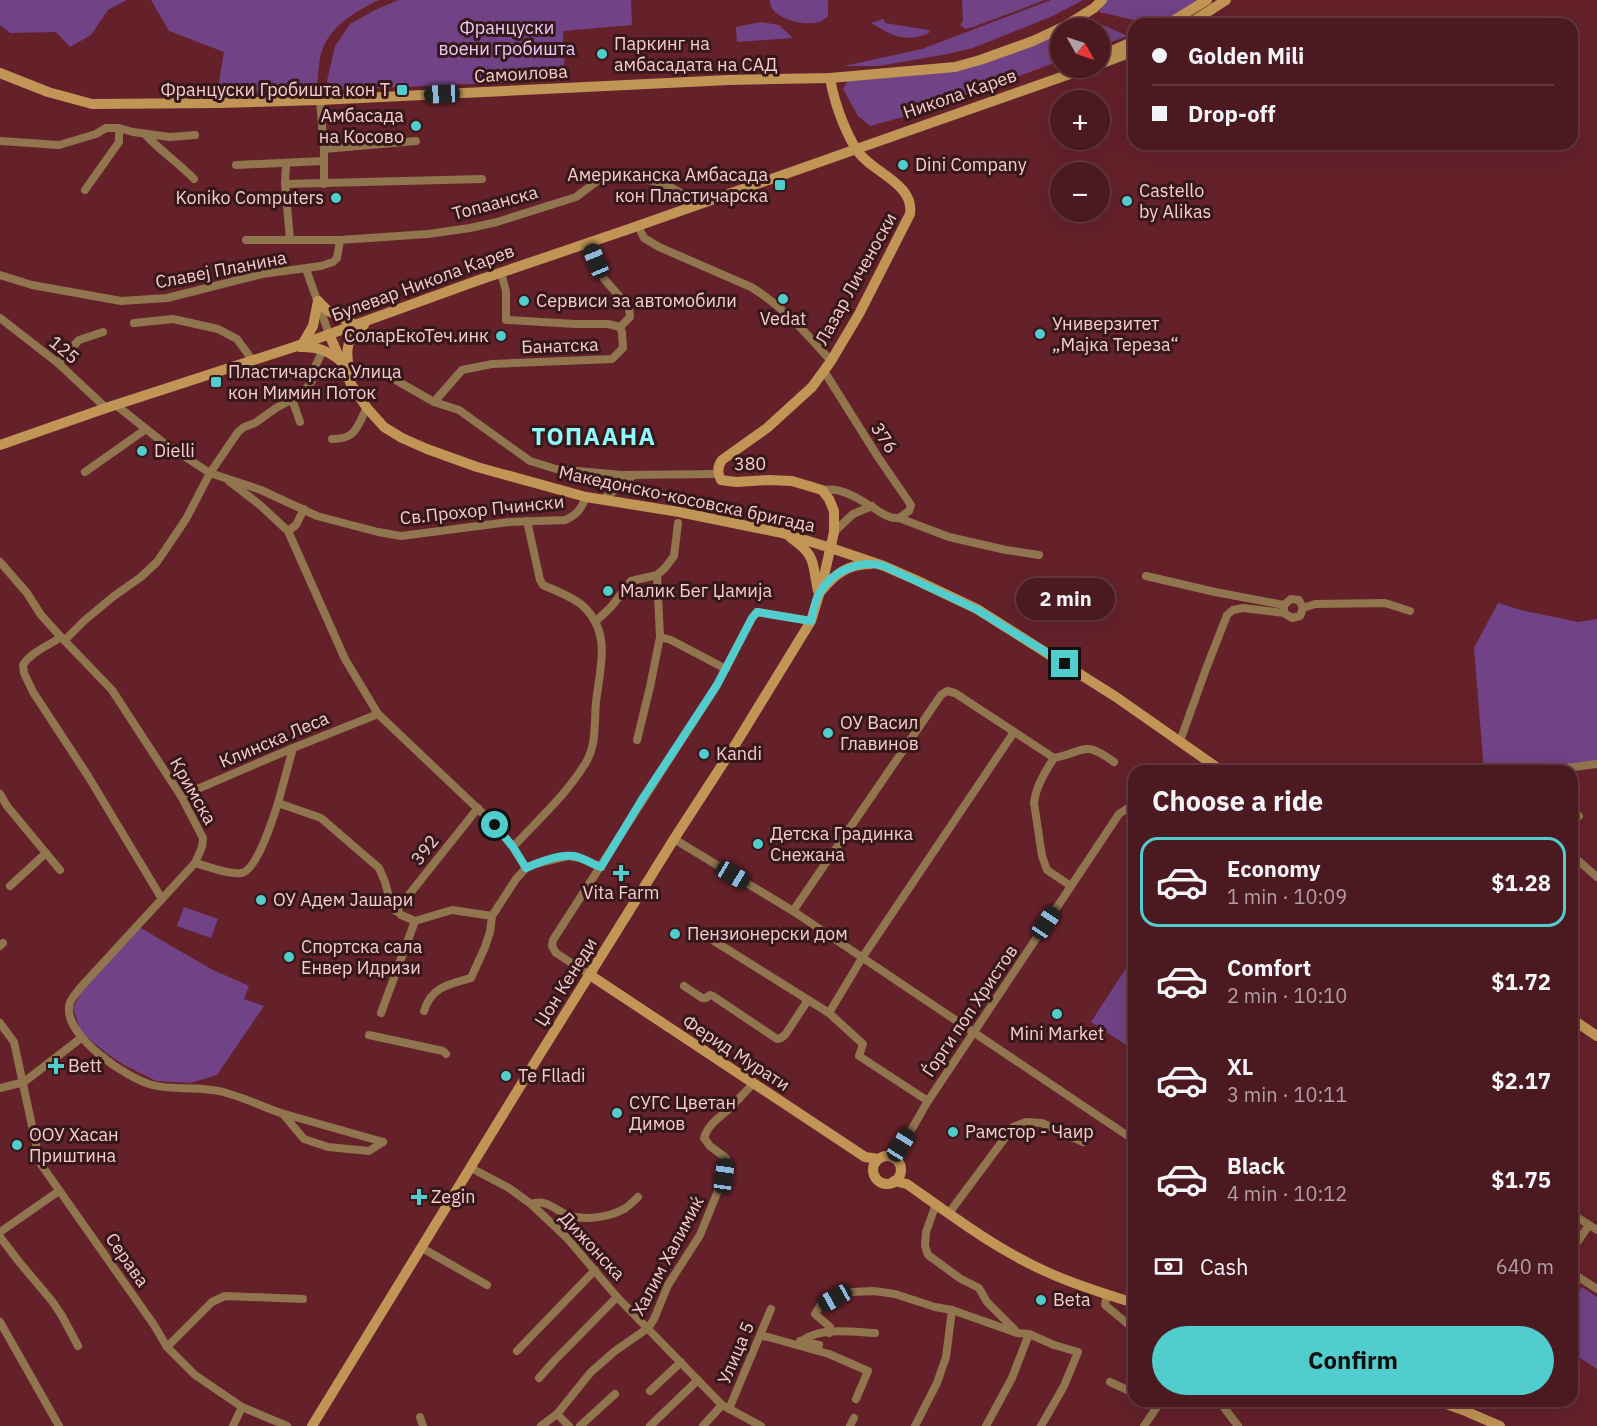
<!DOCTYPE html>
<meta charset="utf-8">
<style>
body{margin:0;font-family:"IBM Plex Sans",sans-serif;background:#522229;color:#f1f3f6;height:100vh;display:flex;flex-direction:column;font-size:22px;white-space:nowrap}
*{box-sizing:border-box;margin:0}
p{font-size:20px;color:#b2a0a5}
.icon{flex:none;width:33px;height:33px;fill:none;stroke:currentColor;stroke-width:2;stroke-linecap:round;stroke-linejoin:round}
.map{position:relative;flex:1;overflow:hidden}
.details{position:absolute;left:1128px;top:765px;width:450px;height:642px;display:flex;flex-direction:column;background:#4b1920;border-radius:18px;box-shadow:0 6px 24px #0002,0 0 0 2px #62383e}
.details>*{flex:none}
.banner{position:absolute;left:1128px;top:18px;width:450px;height:132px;border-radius:18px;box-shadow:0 6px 24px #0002,0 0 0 2px #62383e;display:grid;align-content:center;height:132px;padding:0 24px;background:#4b1920}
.needle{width:39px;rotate:129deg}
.fabs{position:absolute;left:1050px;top:18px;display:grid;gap:12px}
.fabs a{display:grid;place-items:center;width:60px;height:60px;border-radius:50%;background:#4b1920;box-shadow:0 6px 24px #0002,0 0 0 2px #62383e;font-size:30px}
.end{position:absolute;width:27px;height:27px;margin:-14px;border:8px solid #52cdcd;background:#111;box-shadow:0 0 0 3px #111}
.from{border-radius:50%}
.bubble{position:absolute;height:42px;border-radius:21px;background:#4b1920;box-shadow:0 6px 24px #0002,0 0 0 2px #62383e;font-size:20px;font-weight:700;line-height:42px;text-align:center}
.car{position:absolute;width:18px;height:36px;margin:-18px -9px;border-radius:8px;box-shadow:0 0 4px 2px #0007;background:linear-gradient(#222 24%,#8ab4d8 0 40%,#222 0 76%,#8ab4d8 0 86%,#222 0)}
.banner b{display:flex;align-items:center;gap:21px;height:57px;font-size:22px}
.banner b+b{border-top:2px solid #62383e}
.banner i{width:15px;height:15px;background:#f1f3f6}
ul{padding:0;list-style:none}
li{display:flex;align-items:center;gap:18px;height:90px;margin:0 12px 9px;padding:0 12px;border:3px solid transparent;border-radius:18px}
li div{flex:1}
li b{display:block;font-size:22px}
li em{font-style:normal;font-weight:700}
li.on{border-color:#52cdcd}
li>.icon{width:54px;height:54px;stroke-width:1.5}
h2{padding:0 24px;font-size:27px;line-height:72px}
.pay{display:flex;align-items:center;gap:15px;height:66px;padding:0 24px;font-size:22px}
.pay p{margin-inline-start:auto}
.action{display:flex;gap:12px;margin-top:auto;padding:12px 24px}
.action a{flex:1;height:69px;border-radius:36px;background:#52cdcd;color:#111;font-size:24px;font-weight:700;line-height:69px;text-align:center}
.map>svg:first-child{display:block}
.green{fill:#714285}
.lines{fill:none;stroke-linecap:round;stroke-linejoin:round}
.street{stroke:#91754f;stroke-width:8}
.secondary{stroke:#c19556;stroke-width:10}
.route{stroke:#52cdcd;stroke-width:8}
.poi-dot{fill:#52cdcd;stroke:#36181a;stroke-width:2}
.labels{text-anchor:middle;stroke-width:6;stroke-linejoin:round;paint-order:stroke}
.park-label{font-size:18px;fill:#eacbf8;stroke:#36181a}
.poi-label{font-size:18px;fill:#f7ccce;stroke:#36181a;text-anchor:start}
.street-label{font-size:18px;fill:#f7ccce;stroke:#36181a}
.district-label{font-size:24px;font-weight:bold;letter-spacing:1.5px;fill:#8efaf9;stroke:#36181a}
</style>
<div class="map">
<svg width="1597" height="1426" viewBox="0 0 1597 1426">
<rect width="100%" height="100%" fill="#64212a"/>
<!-- green -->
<g class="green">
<path d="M0 0H127L108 10 91 35 70 47 56 32 10 33 0 25Z"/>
<path d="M151 0H379C354 12 326 28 320 58 318 69 318 81 316 92L217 93 224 52 169 31Z"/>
<path d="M398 0H631L632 25 563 31 565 80 333 90 327 81 335 46 350 24 373 11Z"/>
<path d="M770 0H826L828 1V17C825 18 822 21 819 22 805 27 768 18 770 0Z"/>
<path d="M962 0H1045L973 27 965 29 960 25 963 21Z"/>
<path d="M1051 0H1083L1055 15 973 48 948 54 879 66H844L922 49Z"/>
<path d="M1105 0H1201C1189 8 1165 24 1151 24L1099 12Z"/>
<path d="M1087 18 1128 36 1100 46V28H1064Z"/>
<path d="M884 19 885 23 928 30 930 32C922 38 907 39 897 36 888 34 879 27 871 23Z"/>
<path d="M761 22 779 25 791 36 792 38 737 42 736 27Z"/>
<path d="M1060 30V61L914 114 870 126 858 116 843 89 848 80 961 69Z"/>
<path d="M1498 603 1521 610 1578 622 1597 619V764L1543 771H1484L1474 648Z"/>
<path d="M184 907 218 919 211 938 177 926Z"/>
<path d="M139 927 211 969 249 986 244 999 264 1006 217 1075 190 1083 156 1081 124 1065 106 1053 81 1032 73 1008 82 990Z"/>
<path d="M1134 956V1050L1091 1022Z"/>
<path d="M1582 1287 1597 1297V1369L1572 1353V1304Z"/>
</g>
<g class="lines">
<!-- street -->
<g class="street">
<path d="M320 100 324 149V184"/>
<path d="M145 134C160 151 179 163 194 179"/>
<path d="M0 141 59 145 96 134 106 128H119L133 132 170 137 195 135"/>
<path d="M324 149 416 141"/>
<path d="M286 164 285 184 290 239"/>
<path d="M236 165 323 161"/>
<path d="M285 184 482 179"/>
<path d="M85 190 119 142V128"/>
<path d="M638 226 644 238 659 247 751 287C785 308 804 331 831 361"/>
<path d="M246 240H340L428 234 470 228 497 222 576 197 600 179 620 174 663 183 679 192 689 207"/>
<path d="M589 243 604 279 629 307 630 317 620 327"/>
<path d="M306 269 329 334"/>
<path d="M0 275 32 285 121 301 167 298 262 274 321 266 333 262 337 258 340 240"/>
<path d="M0 318 58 363 106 408"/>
<path d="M134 323 173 319 218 329 237 339 253 361"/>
<path d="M58 363 79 340 103 332"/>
<path d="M824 371 878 457 911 505 909 511 899 518"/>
<path d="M392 378 434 402 459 410 530 461 556 469 621 475 718 474"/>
<path d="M292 399 300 422"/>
<path d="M434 402 462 370 492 364 612 359 623 348 622 332 620 327 608 324H576L506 320V291L501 273"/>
<path d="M116 405 165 444 210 473 261 490 317 516 378 532 401 536 509 522 565 520C577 515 581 509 586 497"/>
<path d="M332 439C357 439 356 427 367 408"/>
<path d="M85 472 146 429"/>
<path d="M229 481 260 505 288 531 345 659 378 714 495 825 513 847 526 868"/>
<path d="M822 490C841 487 856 497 872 507 881 512 888 519 899 518L949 537 1006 550 1039 555"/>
<path d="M602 500 634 475"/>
<path d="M288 531 296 525 304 509"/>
<path d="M834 532 853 514 872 506"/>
<path d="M0 562 27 593 41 615 61 637 112 690 181 796 203 838 202 847 195 863 80 988C76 994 69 1000 69 1007 66 1037 126 1078 152 1085 171 1090 191 1087 211 1090 219 1090 226 1093 233 1095 250 1100 265 1108 281 1113 315 1123 349 1132 383 1142"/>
<path d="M1146 576 1215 592 1284 605"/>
<path d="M1303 608 1315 604 1385 603 1410 611"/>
<path d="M596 621 611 607 631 581 657 575 665 568 674 556 678 523"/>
<path d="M61 637C48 646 31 652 23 665L24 673 33 692 88 776 162 899"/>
<path d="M660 637 671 640 726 669"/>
<path d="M65 640 85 620 114 596 141 577 157 562 186 519 210 473 238 432 244 427 255 423 276 408 302 394 312 381 315 367 323 350"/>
<path d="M637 740 650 687 660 637 657 575"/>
<path d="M1180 741 1206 669 1227 615 1233 610 1243 608 1284 613 1292 618 1300 616 1303 608 1299 600 1291 599 1284 605V613"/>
<path d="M1543 771 1597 764"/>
<path d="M0 794 7 806 60 870"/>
<path d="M181 796 293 748 378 714"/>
<path d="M278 803 293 748"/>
<path d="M1572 820 1579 816"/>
<path d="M674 839 793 911 1134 1140"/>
<path d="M513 847C537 821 566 795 585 764 597 745 594 723 596 702 600 668 612 633 583 606 573 597 556 591 543 585L540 580 527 521"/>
<path d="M1572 855 1597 877"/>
<path d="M195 863C207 866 229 875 241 873 257 871 273 818 278 803L321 818 379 868 385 882 391 904 401 915 415 921 381 1013"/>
<path d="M10 886 46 853"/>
<path d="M1071 886 1047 870 1042 856 1034 803C1036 786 1045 772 1054 758 1086 752 1083 739 1114 762"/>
<path d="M396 911 478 808"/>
<path d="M793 911 941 695 947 691 955 693 1054 758"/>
<path d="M415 921 452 910 492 916"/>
<path d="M714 941 829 1013 863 1044 859 1056 928 1101"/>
<path d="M0 946 3 943"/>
<path d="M590 975 556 953 552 946 553 940 717 685 752 618 757 612 811 621"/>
<path d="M684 986 702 998H706L710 995 713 996 777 1039 781 1038 785 1035 808 1000"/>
<path d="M424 1011C431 987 449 984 471 978L485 947 490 932 492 916 516 879 526 868 535 864 568 856 581 858 601 867"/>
<path d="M829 1013 862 958 1014 732"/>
<path d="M0 1023 14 1042 40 1163 154 1325 167 1347 195 1375 242 1407 287 1426"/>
<path d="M369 1035 443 1051 446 1054"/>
<path d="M0 1088 24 1082 81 1038"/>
<path d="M283 1114 304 1139 328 1147 369 1151 383 1142"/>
<path d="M891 1156C904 1147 919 1115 928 1101L1119 814 1128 808 1134 810"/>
<path d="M471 1168 509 1188 531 1204 567 1238 617 1297 722 1405 761 1426"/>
<path d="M531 1204C545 1199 553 1208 565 1214 582 1221 608 1218 624 1209 629 1206 634 1201 638 1197"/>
<path d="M936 1204 926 1232 925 1246 928 1255 961 1279 979 1288 987 1302 1015 1330"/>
<path d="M949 1213 1013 1127 1026 1122 1042 1123 1083 1142"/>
<path d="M1572 1214 1597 1230"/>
<path d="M0 1232 59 1191"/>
<path d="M0 1237 20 1263 52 1301 62 1316 78 1346"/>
<path d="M422 1248 487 1285"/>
<path d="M1572 1250 1589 1225"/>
<path d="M1572 1273 1597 1289"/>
<path d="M1107 1295 1105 1305 1134 1329"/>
<path d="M0 1322 59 1426"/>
<path d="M829 1333 830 1327 815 1314 820 1306 835 1298 852 1292 874 1291 895 1294 935 1307 952 1310 1017 1333 1029 1334 1054 1345 1078 1352 1064 1386 1041 1426"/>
<path d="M760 1336 768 1337 829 1354 868 1371 856 1399"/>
<path d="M803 1340C822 1327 852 1332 875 1333"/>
<path d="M800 1341 819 1345"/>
<path d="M167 1347 212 1302 225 1296 303 1299"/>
<path d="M517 1351 595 1270"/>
<path d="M539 1378 555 1360 617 1297"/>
<path d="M1110 1382 1134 1393"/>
<path d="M650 1391 681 1362"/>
<path d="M1219 1401 1238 1426"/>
<path d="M729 1409 771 1309"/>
<path d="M557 1414 569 1426"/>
<path d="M420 1417 423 1426"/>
<path d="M233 1426 242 1407"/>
<path d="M541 1426 557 1414 591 1372 615 1351 648 1328 654 1319 668 1285 700 1235 724 1176 726 1158 710 1146 704 1138C708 1124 719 1118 729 1109 737 1101 745 1092 753 1084"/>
<path d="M580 1426 615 1394"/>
<path d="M650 1426 698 1380"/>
<path d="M703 1426 722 1405"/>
<path d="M850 1426 854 1418"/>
<path d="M915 1426 937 1383 946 1357 952 1310"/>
<path d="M986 1426 1012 1378 1029 1334"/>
<path d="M1144 1426 1161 1401"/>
</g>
<!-- secondary -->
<g class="secondary">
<path d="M1168 24 1207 0"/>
<path d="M1189 24 1226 0"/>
<path d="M1100 56 1134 41"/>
<path d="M1100 64 1134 51"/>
<path d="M0 73 48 92 92 104 219 103 320 100 729 80 830 78 955 67 980 60 1033 41 1065 26 1094 8 1102 0"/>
<path d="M318 301 327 310 355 325"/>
<path d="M329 334 351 384 367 408 384 427 402 438 427 449 477 467 586 497 679 512 782 533 831 548 884 566 916 580 977 609 1116 697 1222 771"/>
<path d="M303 343 313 326 318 301"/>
<path d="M300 347C317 346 328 351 341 361"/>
<path d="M349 369C345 348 347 338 364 325"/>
<path d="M0 445 106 408 294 347 479 280 629 229 1087 68"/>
<path d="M791 538C817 556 812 563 818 591"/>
<path d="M821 591C835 574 848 564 871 564"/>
<path d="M590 975 865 1157 878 1159"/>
<path d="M1572 1019 1597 1036"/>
<circle cx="887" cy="1170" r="14"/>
<path d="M894 1181 907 1184C951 1215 997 1250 1047 1272 1075 1285 1105 1294 1134 1303"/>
<path d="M1438 1401 1463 1410 1500 1426"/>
<path d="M312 1426 532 1067 674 839 735 745 811 621 822 585 834 532V511L829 499 822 490 792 481 769 480 736 482 721 480C717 473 717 467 722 460L767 428 812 387 831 361 859 314 910 214C915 183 870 172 856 149 844 129 834 102 830 78"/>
</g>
</g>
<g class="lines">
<!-- route -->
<path class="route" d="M495 825 513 847 526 868C539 862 559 854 574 856 583 858 592 864 601 867L641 801 717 685 752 618 757 612 811 621C813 612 815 601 819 594 831 571 860 559 884 566L976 609 1065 664"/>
</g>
<!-- markers -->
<g class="poi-dot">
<circle cx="602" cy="54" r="6"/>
<rect x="396" y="84" width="12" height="12" rx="3"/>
<circle cx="416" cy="126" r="6"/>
<circle cx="903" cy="165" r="6"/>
<rect x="774" y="179" width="12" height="12" rx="3"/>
<circle cx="336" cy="198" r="6"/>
<circle cx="1127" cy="201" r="6"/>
<circle cx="783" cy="299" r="6"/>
<circle cx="524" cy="301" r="6"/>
<circle cx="1040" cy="334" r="6"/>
<circle cx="501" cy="336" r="6"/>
<rect x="210" y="376" width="12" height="12" rx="3"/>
<circle cx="142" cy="451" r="6"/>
<circle cx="608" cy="591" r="6"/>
<circle cx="828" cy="733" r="6"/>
<circle cx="704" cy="754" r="6"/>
<circle cx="758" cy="844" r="6"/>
<path d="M618 864h6v6h6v6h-6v6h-6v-6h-6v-6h6z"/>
<circle cx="261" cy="900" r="6"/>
<circle cx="675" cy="934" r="6"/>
<circle cx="289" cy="957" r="6"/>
<circle cx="1057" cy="1014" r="6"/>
<path d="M53 1057h6v6h6v6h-6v6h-6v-6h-6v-6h6z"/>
<circle cx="506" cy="1076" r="6"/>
<circle cx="617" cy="1113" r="6"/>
<circle cx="953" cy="1132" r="6"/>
<circle cx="17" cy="1145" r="6"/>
<path d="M416 1188h6v6h6v6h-6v6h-6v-6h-6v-6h6z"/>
<circle cx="1041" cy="1300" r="6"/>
</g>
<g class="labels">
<!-- park labels -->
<g class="park-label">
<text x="507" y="34">Француски<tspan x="507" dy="21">воени гробишта</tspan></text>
</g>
<!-- poi labels -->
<g class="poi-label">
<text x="614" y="50">Паркинг на<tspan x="614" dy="21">амбасадата на САД</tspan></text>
<text x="390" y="96" text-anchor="end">Француски Гробишта кон Т</text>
<text x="404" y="122" text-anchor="end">Амбасада<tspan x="404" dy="21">на Косово</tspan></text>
<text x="915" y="171">Dini Company</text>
<text x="768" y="181" text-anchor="end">Американска Амбасада<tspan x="768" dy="21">кон Пластичарска</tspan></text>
<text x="1139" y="197">Castello<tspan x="1139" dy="21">by Alikas</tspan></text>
<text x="324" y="204" text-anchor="end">Koniko Computers</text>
<text x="536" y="307">Сервиси за автомобили</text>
<text x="783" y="325" text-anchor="middle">Vedat</text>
<text x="1052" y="330">Универзитет<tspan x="1052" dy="21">„Мајка Тереза“</tspan></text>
<text x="489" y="342" text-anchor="end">СоларЕкоТеч.инк</text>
<text x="228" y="378">Пластичарска Улица<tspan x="228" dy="21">кон Мимин Поток</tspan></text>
<text x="154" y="457">Dielli</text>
<text x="620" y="597">Малик Бег Џамија</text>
<text x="840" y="729">ОУ Васил<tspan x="840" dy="21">Главинов</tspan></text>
<text x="716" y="760">Kandi</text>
<text x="770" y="840">Детска Градинка<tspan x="770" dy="21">Снежана</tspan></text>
<text x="621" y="899" text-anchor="middle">Vita Farm</text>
<text x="273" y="906">ОУ Адем Јашари</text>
<text x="687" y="940">Пензионерски дом</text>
<text x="301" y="953">Спортска сала<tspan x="301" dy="21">Енвер Идризи</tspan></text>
<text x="1057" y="1040" text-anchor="middle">Mini Market</text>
<text x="68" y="1072">Bett</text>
<text x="518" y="1082">Te Flladi</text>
<text x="629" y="1109">СУГС Цветан<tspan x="629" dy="21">Димов</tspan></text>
<text x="965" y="1138">Рамстор - Чаир</text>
<text x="29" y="1141">ООУ Хасан<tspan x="29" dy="21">Приштина</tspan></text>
<text x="431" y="1203">Zegin</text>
<text x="1053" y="1306">Beta</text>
</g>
<!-- street labels -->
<g class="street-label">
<text transform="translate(521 74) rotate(-3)" y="6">Самоилова</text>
<text transform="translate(960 94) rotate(-19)" y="6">Никола Карев</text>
<text transform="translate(495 203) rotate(-15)" y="6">Топаанска</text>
<text transform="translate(221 270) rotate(-11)" y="6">Славеј Планина</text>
<text transform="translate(856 279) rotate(-61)" y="6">Лазар Личеноски</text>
<text transform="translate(423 283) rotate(-20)" y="6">Булевар Никола Карев</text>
<text transform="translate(560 346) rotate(-2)" y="6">Банатска</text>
<text transform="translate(64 350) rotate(40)" y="6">125</text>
<text transform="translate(884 438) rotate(57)" y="6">376</text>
<text transform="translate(750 464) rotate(-1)" y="6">380</text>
<text transform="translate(687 499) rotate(12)" y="6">Македонско-косовска бригада</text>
<text transform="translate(482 510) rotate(-6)" y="6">Св.Прохор Пчински</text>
<text transform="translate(274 740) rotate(-23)" y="6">Клинска Леса</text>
<text transform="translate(193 791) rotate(60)" y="6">Кримска</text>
<text transform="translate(425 850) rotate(-52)" y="6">392</text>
<text transform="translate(566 982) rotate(-58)" y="6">Џон Кенеди</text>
<text transform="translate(970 1011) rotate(-56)" y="6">Ѓорги поп Христов</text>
<text transform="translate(736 1053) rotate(33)" y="6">Ферид Мурати</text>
<text transform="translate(592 1246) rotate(47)" y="6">Дижонска</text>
<text transform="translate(668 1256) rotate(-62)" y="6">Халим Халимиќ</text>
<text transform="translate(127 1260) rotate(55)" y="6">Серава</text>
<text transform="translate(736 1353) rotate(-67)" y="6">Улица 5</text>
</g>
<!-- district labels -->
<g class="district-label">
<text x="594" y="445">ТОПААНА</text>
</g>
</g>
</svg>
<div class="fabs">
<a><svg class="needle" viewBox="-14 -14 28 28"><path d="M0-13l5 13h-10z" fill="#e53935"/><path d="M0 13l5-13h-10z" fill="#b2a0a5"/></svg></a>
<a>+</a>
<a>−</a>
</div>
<i class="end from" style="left:495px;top:825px"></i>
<i class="end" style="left:1065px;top:664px"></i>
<div class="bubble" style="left:1016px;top:578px;width:99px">2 min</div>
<i class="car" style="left:442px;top:94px;rotate:267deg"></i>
<i class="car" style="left:596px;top:261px;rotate:338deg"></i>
<i class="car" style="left:733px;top:875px;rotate:121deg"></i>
<i class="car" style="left:1046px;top:923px;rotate:34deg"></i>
<i class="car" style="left:901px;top:1145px;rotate:32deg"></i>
<i class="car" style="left:724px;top:1176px;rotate:8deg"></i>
<i class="car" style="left:835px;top:1298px;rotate:241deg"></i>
<div class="banner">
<b><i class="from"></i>Golden Mili</b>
<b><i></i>Drop-off</b>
</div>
<section class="details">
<h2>Choose a ride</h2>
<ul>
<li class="on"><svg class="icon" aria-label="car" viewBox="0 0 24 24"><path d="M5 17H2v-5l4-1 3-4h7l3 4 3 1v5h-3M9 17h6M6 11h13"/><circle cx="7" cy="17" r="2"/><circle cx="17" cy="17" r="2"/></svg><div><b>Economy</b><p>1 min · 10:09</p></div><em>$1.28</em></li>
<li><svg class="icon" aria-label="car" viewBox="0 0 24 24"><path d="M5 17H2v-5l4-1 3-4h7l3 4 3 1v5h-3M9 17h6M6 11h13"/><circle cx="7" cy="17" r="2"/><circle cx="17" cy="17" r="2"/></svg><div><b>Comfort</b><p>2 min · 10:10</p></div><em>$1.72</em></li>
<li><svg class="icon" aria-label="car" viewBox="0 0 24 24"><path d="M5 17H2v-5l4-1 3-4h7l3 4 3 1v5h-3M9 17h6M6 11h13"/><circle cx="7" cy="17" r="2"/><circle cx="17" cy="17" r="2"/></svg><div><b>XL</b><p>3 min · 10:11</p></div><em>$2.17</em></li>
<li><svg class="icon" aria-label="car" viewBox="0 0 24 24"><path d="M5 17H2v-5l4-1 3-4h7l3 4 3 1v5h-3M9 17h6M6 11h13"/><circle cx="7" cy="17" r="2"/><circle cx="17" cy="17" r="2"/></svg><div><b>Black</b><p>4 min · 10:12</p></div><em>$1.75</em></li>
</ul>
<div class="pay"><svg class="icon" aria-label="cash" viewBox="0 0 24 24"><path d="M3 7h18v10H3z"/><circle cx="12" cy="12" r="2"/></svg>Cash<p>640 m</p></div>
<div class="action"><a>Confirm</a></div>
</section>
</div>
